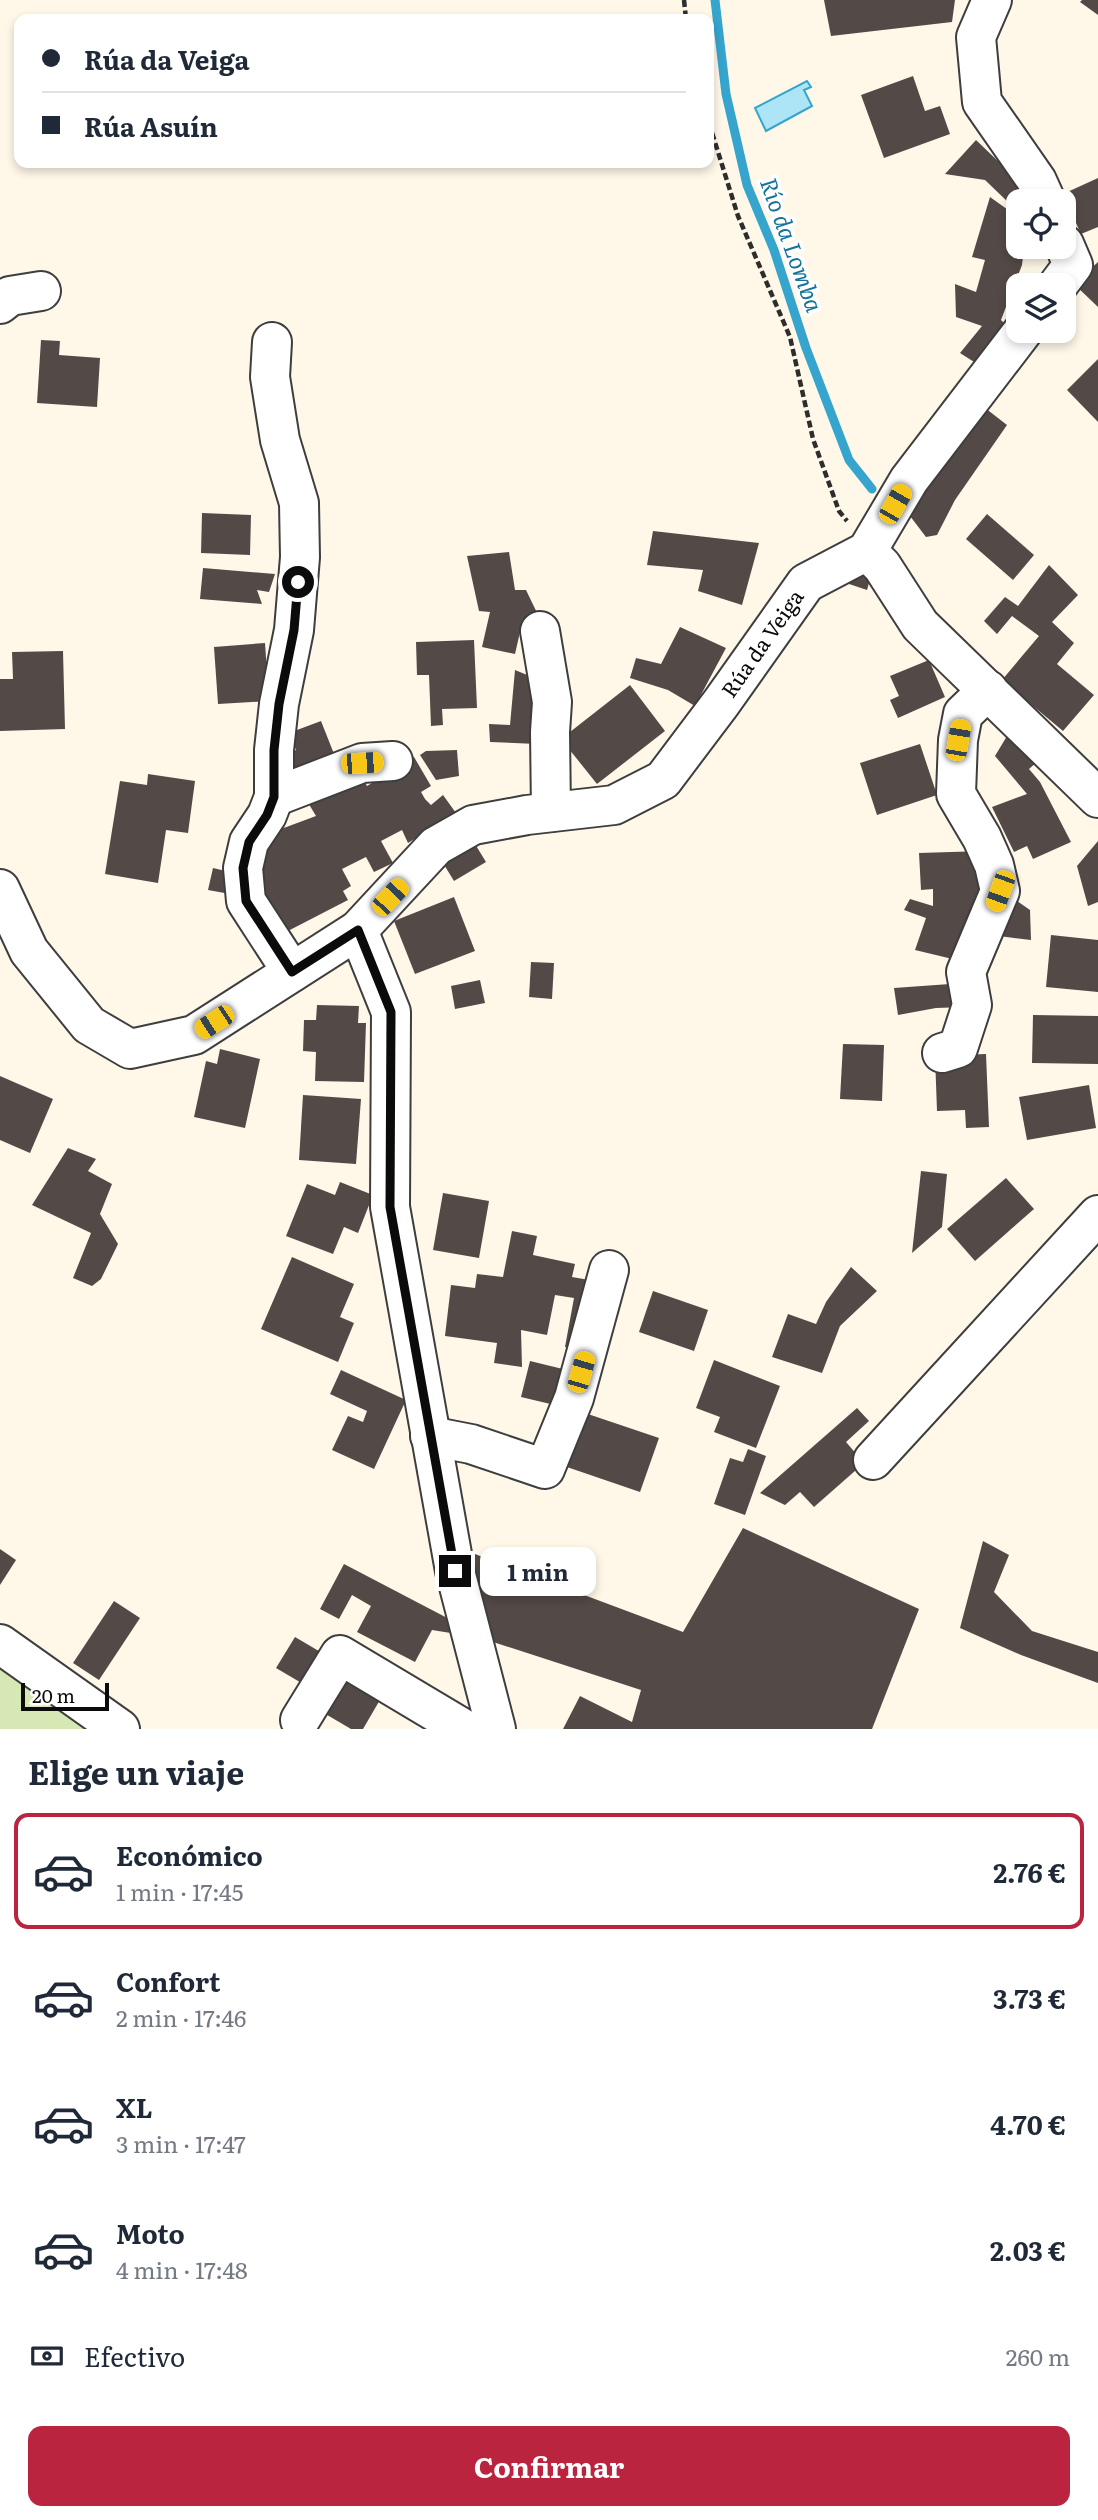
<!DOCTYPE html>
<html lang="es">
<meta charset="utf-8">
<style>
body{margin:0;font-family:Literata,serif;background:#f2f2f3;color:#1f2937;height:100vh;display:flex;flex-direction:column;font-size:26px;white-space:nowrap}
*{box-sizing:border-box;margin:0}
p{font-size:23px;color:#747a83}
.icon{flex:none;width:38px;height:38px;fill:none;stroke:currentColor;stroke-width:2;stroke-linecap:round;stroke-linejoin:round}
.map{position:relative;height:1729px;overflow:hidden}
.sheet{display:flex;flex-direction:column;background:#fff;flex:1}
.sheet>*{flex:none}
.banner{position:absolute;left:14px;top:14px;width:700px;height:154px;border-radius:14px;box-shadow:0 4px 10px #0003;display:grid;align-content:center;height:154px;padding:0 28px;background:#fff}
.tools{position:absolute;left:1006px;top:189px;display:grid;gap:14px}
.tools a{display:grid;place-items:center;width:70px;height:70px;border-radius:14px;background:#fff;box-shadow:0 4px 10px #0003;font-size:35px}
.scale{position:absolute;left:21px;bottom:18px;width:88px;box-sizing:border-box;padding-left:7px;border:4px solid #0b0b0b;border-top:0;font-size:19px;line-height:24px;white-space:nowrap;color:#0b0b0b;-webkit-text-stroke:5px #fff;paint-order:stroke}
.end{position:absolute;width:32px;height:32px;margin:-16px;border:9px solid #0b0b0b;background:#fff;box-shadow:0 0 0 4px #fff}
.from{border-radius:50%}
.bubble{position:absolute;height:49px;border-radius:14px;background:#fff;box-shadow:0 4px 10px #0003;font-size:23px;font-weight:700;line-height:49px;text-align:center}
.car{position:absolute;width:21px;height:42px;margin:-21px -10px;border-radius:9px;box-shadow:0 0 5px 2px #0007;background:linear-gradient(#f5c518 24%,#345 0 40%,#f5c518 0 76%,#345 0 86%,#f5c518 0)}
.banner b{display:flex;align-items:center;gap:24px;height:66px;font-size:26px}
.banner b+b{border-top:2px solid #e0e1e3}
.banner i{width:18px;height:18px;background:#1f2937}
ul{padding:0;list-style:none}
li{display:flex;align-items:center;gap:21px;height:116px;margin:0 14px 10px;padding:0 14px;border:4px solid transparent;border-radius:14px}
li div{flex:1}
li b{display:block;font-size:26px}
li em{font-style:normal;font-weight:700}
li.selected{border-color:#ba243f}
li>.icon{width:63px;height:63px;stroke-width:1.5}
h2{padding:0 28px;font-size:32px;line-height:84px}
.pay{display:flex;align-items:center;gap:18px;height:77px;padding:0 28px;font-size:26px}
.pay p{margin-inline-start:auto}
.button{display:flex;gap:14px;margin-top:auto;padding:14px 28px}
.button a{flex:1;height:80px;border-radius:14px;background:#ba243f;color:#fff;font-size:28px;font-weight:700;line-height:80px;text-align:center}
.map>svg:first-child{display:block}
.green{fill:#d6e8b4}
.water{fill:#aee5f6;stroke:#35a5cd;stroke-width:2}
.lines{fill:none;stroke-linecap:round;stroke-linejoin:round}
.stream{stroke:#35a5cd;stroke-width:9}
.building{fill:#534a47}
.minor-casing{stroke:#3e3e3e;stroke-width:42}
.path{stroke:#2d2d2d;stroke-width:4.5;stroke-dasharray:7 3.5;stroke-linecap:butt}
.minor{stroke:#fff;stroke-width:38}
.route{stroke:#0b0b0b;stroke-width:9}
.labels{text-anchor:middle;stroke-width:7;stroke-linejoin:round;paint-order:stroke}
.street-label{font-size:21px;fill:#0b0b0b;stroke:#fff}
.water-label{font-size:23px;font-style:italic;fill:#15739b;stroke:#fff}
</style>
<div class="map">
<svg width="1098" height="1729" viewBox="0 0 1098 1729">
<rect width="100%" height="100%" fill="#fff8e9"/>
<!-- green -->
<path class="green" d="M0 1667 89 1729H0Z"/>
<!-- water -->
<path class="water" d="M807 81 811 87 804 90 812 106 766 131 755 108Z"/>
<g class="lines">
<!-- stream -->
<path class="stream" d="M715 0 726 94 747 185 774 250 806 348 849 460 872 489"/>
</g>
<!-- building -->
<g class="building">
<path d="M824 0H955L952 22 831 36Z"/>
<path d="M1082 0H1098V15L1080 2Z"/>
<path d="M913 76 925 111 940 106 950 134 884 158 861 95Z"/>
<path d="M976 140 1026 188 1010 204 985 180 945 174Z"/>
<path d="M1098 178V227L1081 234 1063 194Z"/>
<path d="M990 197 1018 217V247H1024L1022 265 1001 320 1011 330 982 367 960 353 982 326 956 317 955 284 976 292 985 260 972 257Z"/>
<path d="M1098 262V307L1074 284Z"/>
<path d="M41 340 60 341 59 355 100 358 97 407 37 403Z"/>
<path d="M1098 359V422L1067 390Z"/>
<path d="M980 404 1007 425 955 500 937 535 926 537 910 516Z"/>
<path d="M202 513 251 515 250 555 201 553Z"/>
<path d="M987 514 1034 555 1013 580 966 539Z"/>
<path d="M653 531 759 543 742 605 698 591 703 570 647 565Z"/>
<path d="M509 552 515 590H526L540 619H523L515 654 482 647 490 612 479 611 467 556Z"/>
<path d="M1049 565 1078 595 1052 622 1074 643 1057 664 1094 695 1063 731 1002 680 1039 636 1012 616 997 634 984 621 1005 597 1018 606Z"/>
<path d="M203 568 275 574 269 592 257 590 262 604 200 599Z"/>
<path d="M848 569 871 576 867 590 843 582Z"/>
<path d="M680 627 726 648 695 706 668 690 630 678 636 658 661 664Z"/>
<path d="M474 640 477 708 442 709 443 725 431 726 429 675H417L416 642Z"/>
<path d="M265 643 269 701 218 704 214 647Z"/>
<path d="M63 651 65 729 0 731V679H13L12 652Z"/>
<path d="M929 660 945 697 898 718 890 700 899 696 890 676Z"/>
<path d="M515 670 537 679V744L490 742 489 724 510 725Z"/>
<path d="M630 685 665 731 597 784 561 739Z"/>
<path d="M321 721 338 764 281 786V756L296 750 289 733Z"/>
<path d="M1010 731 1037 762 1029 769 1040 782 1071 842 1033 859 1027 846 1014 852 992 807 1027 794 995 756Z"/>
<path d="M920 744 937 795 877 815 860 763Z"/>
<path d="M457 750 459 776 436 780 420 755 426 751Z"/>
<path d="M414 757 431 786 421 792 425 799 431 805 443 795 456 813 408 843 402 830 381 841 393 863 374 872 366 857 342 869 351 886 343 891 348 900 286 932 250 870 259 843 281 829 316 816 304 796 358 769 367 786Z"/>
<path d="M148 774 195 781 188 833 166 830 158 883 105 874 120 781 147 785Z"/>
<path d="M1098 841V902L1088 906 1077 866Z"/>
<path d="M475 844 486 862 454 881 443 863Z"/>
<path d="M983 851 986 905 965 962 915 950 926 918 904 910 910 899 933 906V889L921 890 919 853Z"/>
<path d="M213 868 234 873 230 894 208 890Z"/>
<path d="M1007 894 1030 910 1031 940 991 935Z"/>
<path d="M454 897 475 951 415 974 394 921Z"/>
<path d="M1051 935 1098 940V992L1046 987Z"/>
<path d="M531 962 554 963 552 999 529 997Z"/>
<path d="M480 980 485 1003 455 1009 451 986Z"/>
<path d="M964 983 966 1007 936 1008 898 1015 894 988Z"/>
<path d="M317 1005 359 1006 358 1023H366L364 1082 315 1081 316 1052 303 1051 304 1020H316Z"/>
<path d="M1033 1015 1098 1016V1064L1032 1063Z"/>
<path d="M843 1044 884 1045 882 1101 840 1099Z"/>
<path d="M220 1049 260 1059 245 1128 194 1117 206 1061 217 1064Z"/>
<path d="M986 1054 989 1127 966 1128 965 1110 937 1111 935 1056Z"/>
<path d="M0 1076 53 1099 30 1153 0 1140Z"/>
<path d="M1089 1085 1096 1128 1027 1140 1019 1097Z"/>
<path d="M303 1095 361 1099 356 1164 299 1160Z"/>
<path d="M68 1148 96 1159 88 1171 112 1184 100 1214 118 1244 101 1279 92 1286 73 1278 91 1233 32 1205Z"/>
<path d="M921 1171 947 1174 942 1227 912 1253Z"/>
<path d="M1006 1178 1034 1209 975 1261 947 1229Z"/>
<path d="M340 1182 373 1195 358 1233 344 1227 333 1254 286 1236 307 1184 335 1195Z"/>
<path d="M443 1193 489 1201 479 1258 433 1250Z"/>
<path d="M512 1231 537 1236 533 1255 575 1264 572 1277 595 1281 582 1350 565 1347 574 1298 555 1295 547 1335 521 1330 522 1367 494 1363 497 1343 445 1336 451 1285 475 1288 477 1274 503 1277Z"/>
<path d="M292 1257 354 1284 340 1317 354 1323 338 1362 261 1329Z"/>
<path d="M851 1267 877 1291 840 1326 822 1373 772 1357 788 1314 816 1324 826 1302Z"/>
<path d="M653 1291 708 1310 694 1351 639 1332Z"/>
<path d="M714 1360 780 1386 756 1448 714 1432 720 1417 696 1408Z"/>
<path d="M530 1361 571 1371 563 1407 521 1397Z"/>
<path d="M341 1370 406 1400 374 1469 332 1450 348 1416 363 1422 367 1411 330 1394Z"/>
<path d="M857 1408 869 1421 846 1442 864 1463 814 1507 800 1492 785 1505 760 1493Z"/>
<path d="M582 1412 659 1438 640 1492 564 1466Z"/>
<path d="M748 1449 766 1456 745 1515 714 1504 730 1458 743 1462Z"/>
<path d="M743 1528 919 1609 872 1729H563L580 1696 632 1722 641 1690 493 1642 467 1551 683 1632Z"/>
<path d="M983 1541 1009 1555 994 1592 1032 1631 1098 1652V1683L1021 1655 960 1628Z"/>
<path d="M0 1549 16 1560 0 1585Z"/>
<path d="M344 1564 453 1621 457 1634 432 1630 415 1662 357 1632 371 1606 352 1595 339 1619 320 1609Z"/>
<path d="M114 1601 140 1618 99 1680 73 1663Z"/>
<path d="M295 1637 329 1657 310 1688 276 1668Z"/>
<path d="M340 1668 384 1693 363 1729H351L317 1709Z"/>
</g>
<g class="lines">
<!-- minor casing -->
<g class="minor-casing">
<g id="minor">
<path d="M992 0 976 37 982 102 1037 181 1046 201"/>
<path d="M1058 285 1073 265 1064 244"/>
<path d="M0 304 10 296 41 291"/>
<path d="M272 342 270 377 280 440 299 503 300 557 294 630 279 704 274 750V797L267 815 249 842 243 868 246 901 292 972"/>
<path d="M867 551 882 566 920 625 1098 798"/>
<path d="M540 631 552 702 550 732 551 812"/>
<path d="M274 797 362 763 393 761"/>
<path d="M0 889 29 951 89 1025 130 1049 194 1035 358 930 436 846 473 825 527 815 614 805 663 780 721 703 806 583 867 551 909 480 1023 331"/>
<path d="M358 930 391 1012 390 1207 455 1571 496 1729"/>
<path d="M942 1053 958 1048 972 1005 966 972 1000 891 994 865 982 838 956 794 958 740 963 714 988 690"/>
<path d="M430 1436 471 1444 545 1469 574 1398 609 1270"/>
<path d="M873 1460 1098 1215"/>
<path d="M0 1644 120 1729"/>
<path d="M300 1720 340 1655 464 1729"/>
</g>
</g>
<!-- path -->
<g class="path">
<path d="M684 0 686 19"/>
<path d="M709 123 738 216 790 337 813 439 839 511 847 521"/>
</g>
<!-- minor -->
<use href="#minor" class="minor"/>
</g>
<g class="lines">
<!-- route -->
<path class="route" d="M298 582 294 630 279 704 274 750V797L267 815 249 842 243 868 246 901 292 972 358 930 391 1012 390 1207 455 1571"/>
</g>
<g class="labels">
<!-- street labels -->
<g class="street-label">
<text transform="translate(763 644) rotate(-55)" y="7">Rúa da Veiga</text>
</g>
<!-- water labels -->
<g class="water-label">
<text transform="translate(791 245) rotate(70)" y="8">Río da Lomba</text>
</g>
</g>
</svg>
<div class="tools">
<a><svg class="icon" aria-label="locate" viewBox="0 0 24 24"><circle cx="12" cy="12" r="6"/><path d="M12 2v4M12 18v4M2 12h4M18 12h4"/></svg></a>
<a><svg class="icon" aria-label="layers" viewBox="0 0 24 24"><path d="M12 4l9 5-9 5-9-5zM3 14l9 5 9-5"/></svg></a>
</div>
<div class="scale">20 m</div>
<i class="end from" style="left:298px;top:582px"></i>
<i class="end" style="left:455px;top:1571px"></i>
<div class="bubble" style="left:480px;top:1547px;width:116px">1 min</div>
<i class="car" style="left:895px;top:504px;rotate:30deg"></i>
<i class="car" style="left:958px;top:740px;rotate:10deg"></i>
<i class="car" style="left:362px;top:763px;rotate:87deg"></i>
<i class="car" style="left:1000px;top:891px;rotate:200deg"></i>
<i class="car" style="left:390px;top:897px;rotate:43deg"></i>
<i class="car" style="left:214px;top:1022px;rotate:237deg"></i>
<i class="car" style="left:581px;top:1372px;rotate:16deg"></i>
<div class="banner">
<b><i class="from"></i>Rúa da Veiga</b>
<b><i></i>Rúa Asuín</b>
</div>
</div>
<section class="sheet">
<h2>Elige un viaje</h2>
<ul>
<li class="selected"><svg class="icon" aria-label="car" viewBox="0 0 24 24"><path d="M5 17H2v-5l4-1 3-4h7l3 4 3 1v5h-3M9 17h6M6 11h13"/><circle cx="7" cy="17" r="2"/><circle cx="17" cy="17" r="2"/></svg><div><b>Económico</b><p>1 min · 17:45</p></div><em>2.76 €</em></li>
<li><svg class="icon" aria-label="car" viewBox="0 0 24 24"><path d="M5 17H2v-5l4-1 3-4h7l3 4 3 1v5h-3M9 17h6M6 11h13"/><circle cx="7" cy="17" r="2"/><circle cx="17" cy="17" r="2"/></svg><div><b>Confort</b><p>2 min · 17:46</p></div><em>3.73 €</em></li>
<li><svg class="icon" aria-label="car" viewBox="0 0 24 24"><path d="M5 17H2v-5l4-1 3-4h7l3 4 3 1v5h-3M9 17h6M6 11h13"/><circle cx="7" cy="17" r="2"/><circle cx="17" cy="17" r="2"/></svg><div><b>XL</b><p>3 min · 17:47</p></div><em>4.70 €</em></li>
<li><svg class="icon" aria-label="car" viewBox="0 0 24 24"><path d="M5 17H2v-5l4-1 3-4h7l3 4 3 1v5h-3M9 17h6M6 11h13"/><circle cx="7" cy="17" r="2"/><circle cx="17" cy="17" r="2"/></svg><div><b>Moto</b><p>4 min · 17:48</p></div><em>2.03 €</em></li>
</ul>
<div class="pay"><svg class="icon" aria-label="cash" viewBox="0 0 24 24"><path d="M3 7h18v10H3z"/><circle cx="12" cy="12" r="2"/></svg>Efectivo<p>260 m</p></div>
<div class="button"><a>Confirmar</a></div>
</section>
